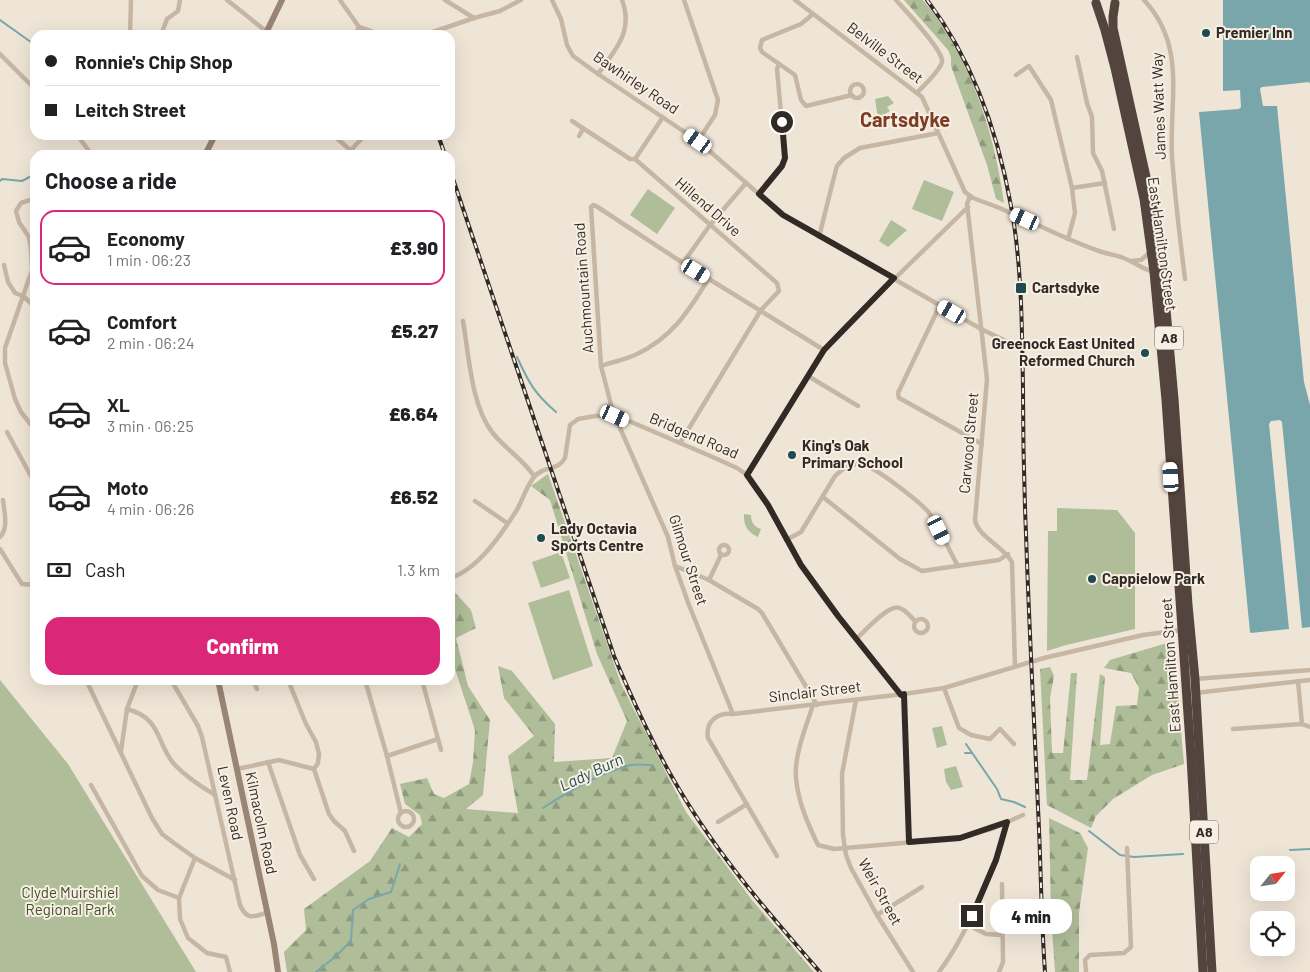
<!DOCTYPE html>
<meta charset="utf-8">
<style>
body{margin:0;font-family:Barlow,sans-serif;background:#f6f6f6;color:#202124;height:100vh;display:flex;flex-direction:column;font-size:19px;white-space:nowrap}
*{box-sizing:border-box;margin:0}
p{font-size:16px;color:#757577}
.icon{flex:none;width:28px;height:28px;fill:none;stroke:currentColor;stroke-width:2;stroke-linecap:round;stroke-linejoin:round}
.map{position:relative;flex:1;overflow:hidden}
.details{position:absolute;left:30px;top:150px;width:425px;height:535px;display:flex;flex-direction:column;background:#fff;border-radius:15px;box-shadow:0 5px 20px #0002}
.details>*{flex:none}
.guide{position:absolute;left:30px;top:30px;width:425px;height:110px;border-radius:15px;box-shadow:0 5px 20px #0002;display:grid;align-content:center;height:110px;padding:0 15px;background:#fff}
.needle{width:32px;rotate:60deg}
.buttons{position:absolute;left:1250px;top:856px;display:grid;gap:10px}
.buttons a{display:grid;place-items:center;width:45px;height:45px;border-radius:10px;background:#fff;box-shadow:0 5px 20px #0002;font-size:25px}
.end{position:absolute;width:22px;height:22px;margin:-11px;border:6px solid #322a25;background:#fff;box-shadow:0 0 0 2px #fff}
.from{border-radius:50%}
.bubble{position:absolute;height:35px;border-radius:15px;background:#fff;box-shadow:0 5px 20px #0002;font-size:16px;font-weight:800;line-height:35px;text-align:center}
.car{position:absolute;width:15px;height:30px;margin:-15px -8px;border-radius:6px;box-shadow:0 0 4px 1px #0007;background:linear-gradient(#fff 24%,#345 0 40%,#fff 0 76%,#345 0 86%,#fff 0)}
.guide b{display:flex;align-items:center;gap:18px;height:48px;font-size:19px}
.guide b+b{border-top:1px solid #e0e0e0}
.guide i{width:12px;height:12px;background:#202124}
ul{padding:0;list-style:none}
li{display:flex;align-items:center;gap:15px;height:75px;margin:0 10px 8px;padding:0 5px;border:2px solid transparent;border-radius:15px}
li div{flex:1}
li b{display:block;font-size:19px}
li em{font-style:normal;font-weight:800}
li.current{border-color:#db2777}
li>.icon{width:45px;height:45px;stroke-width:1.5}
h2{padding:0 15px;font-size:22px;line-height:60px}
.pay{display:flex;align-items:center;gap:12px;height:55px;padding:0 15px;font-size:19px}
.pay p{margin-inline-start:auto}
.button{display:flex;gap:10px;margin-top:auto;padding:10px 15px}
.button a{flex:1;height:58px;border-radius:15px;background:#db2777;color:#fff;font-size:20px;font-weight:800;line-height:58px;text-align:center}
.map>svg:first-child{display:block}
.forest{fill:url(#forest-firs)}
.park{fill:#afbd99}
.water{fill:#78a6aa}
.lines{fill:none;stroke-linecap:round;stroke-linejoin:round}
.stream{stroke:#78a6aa;stroke-width:2}
.street{stroke:#c6b6a4;stroke-width:4.5}
.secondary{stroke:#998576;stroke-width:6}
.highway{stroke:#53453d;stroke-width:9}
.rail-casing{stroke:#322a25;stroke-width:4}
.rail{stroke:#f7efe3;stroke-width:2;stroke-dasharray:5.5;stroke-linecap:butt}
.street-bridge{stroke:#c6b6a4;stroke-width:4.5}
.route{stroke:#322a25;stroke-width:6}
.poi-dot{fill:#1e4b51;stroke:#f7efe3;stroke-width:2}
.labels{text-anchor:middle;stroke-width:4;stroke-linejoin:round;paint-order:stroke}
.shield{fill:#f7efe3;stroke:#6d655e;stroke-width:1}
.shield-label{font-size:14px;font-weight:bold;fill:#322a25}
.poi-label{font-size:15px;font-weight:bold;fill:#322a25;stroke:#f7efe3;text-anchor:start}
.street-label{font-size:15px;fill:#322a25;stroke:#f7efe3}
.park-label{font-size:15px;fill:#404f2b;stroke:#f7efe3}
.water-label{font-size:16px;font-style:italic;fill:#1e4b51;stroke:#f7efe3}
.district-label{font-size:20px;font-weight:bold;fill:#7d3d23;stroke:#f7efe3}
</style>
<div class="map">
<svg width="1310" height="972" viewBox="0 0 1310 972">
<defs>
<pattern id="forest-firs" width="22" height="20" patternUnits="userSpaceOnUse" patternTransform="scale(1.25)"><rect width="22" height="20" fill="#afbd99"/><path d="M5 1l3.5 6h-7zM16 11l3.5 6h-7z" fill="#8f9a7d"/></pattern>
</defs>
<rect width="100%" height="100%" fill="#efe5d7"/>
<!-- forest -->
<g class="forest">
<path d="M904 0H923C970 57 994 130 1004 203L996 199 987 165 951 66V57L948 50Z"/>
<path d="M548 474 621 684 686 812 752 900 814 972H287L284 952 306 930 304 909 370 861 392 828 409 837 422 824 420 815 405 804 400 784 427 778 434 794 444 798 469 784 473 762 475 730 450 654V587L471 610 476 628 456 638 468 686 490 720 483 795 466 809 518 813 508 756 534 736 504 698 498 666 512 671 555 724 554 762 612 758 627 721 597 654 550 500 531 486Z"/>
<path d="M1167 643 1174 651 1184 764 1152 775 1113 799 1096 816 1091 828 1047 805 1040 669 1050 667 1054 676 1050 698 1052 753H1063L1071 673H1077L1070 780H1087L1100 674 1105 677 1100 745 1110 744 1116 706 1137 705 1139 688 1131 673 1104 668 1110 660Z"/>
<path d="M1049 818 1080 833 1088 848 1079 913V972H1055L1051 914Z"/>
</g>
<!-- park -->
<g class="park">
<path d="M888 96 894 103 887 107 890 111 878 118 875 99Z"/>
<path d="M924 180 954 192 942 221 912 209Z"/>
<path d="M648 189 675 208 657 234 630 215Z"/>
<path d="M891 220 907 230 888 247 879 241Z"/>
<path d="M1057 508 1117 510 1135 533V629L1066 645 1047 651 1048 531H1057Z"/>
<path d="M744 514 751 515C751 522 754 527 761 529L758 537C748 533 743 525 744 514Z"/>
<path d="M561 552 570 578 541 588 532 562Z"/>
<path d="M569 590 593 666 553 680 528 603Z"/>
<path d="M0 680 68 764 196 972H0Z"/>
<path d="M942 726 947 745 937 748 932 728Z"/>
<path d="M956 766 963 787 951 790 946 782 944 769Z"/>
</g>
<!-- water -->
<path class="water" d="M1223 0H1310V84L1309 82 1262 87 1260 89 1263 106H1277L1304 382 1310 405V627L1302 628 1282 422 1280 420 1271 421 1269 424 1289 629 1251 633 1250 632 1199 112 1239 109 1241 107 1240 90 1223 91Z"/>
<g class="lines">
<!-- stream -->
<g class="stream">
<path d="M0 20 35 45"/>
<path d="M0 181 2 179 22 181 35 174"/>
<path d="M517 357C529 383 534 393 556 412"/>
<path d="M966 744 997 789 1001 799 1014 802 1025 807"/>
<path d="M965 753H972"/>
<path d="M543 808C569 791 601 772 631 765 637 764 645 765 651 765"/>
<path d="M1089 831 1120 855 1134 857 1183 854"/>
<path d="M1290 850 1310 849"/>
<path d="M316 972 335 957 351 941 353 910 369 899 391 892 400 864"/>
</g>
<!-- street -->
<g class="street">
<path d="M227 0 267 32"/>
<path d="M340 0 359 27 382 35"/>
<path d="M445 0 474 18"/>
<path d="M552 0 561 19 567 45 573 56 598 74 698 141 783 215 981 329 1010 343"/>
<path d="M684 0 718 100 715 115 698 141"/>
<path d="M795 0 922 97 965 192 973 198 997 207"/>
<path d="M896 0C905 10 944 51 942 62 940 71 923 86 917 93"/>
<path d="M1144 0C1187 46 1169 100 1172 157 1175 198 1180 239 1185 279"/>
<path d="M813 14 801 24 762 40 760 48 762 52 795 75 801 100 806 106 852 95"/>
<path d="M130 35 131 0"/>
<path d="M161 35 167 19 178 11 180 0"/>
<path d="M355 35 359 27"/>
<path d="M424 35 474 18 500 11 521 0"/>
<path d="M0 54 35 89"/>
<path d="M1077 57 1087 103 1092 117 1093 153 1102 171 1114 229"/>
<path d="M598 74C615 50 634 32 622 0"/>
<path d="M1016 75 1029 66 1051 100 1072 188 1075 213 1068 239"/>
<circle cx="857" cy="91" r="7"/>
<path d="M572 121 630 159H635"/>
<path d="M77 135 92 155"/>
<path d="M333 135 356 155"/>
<path d="M579 136 583 129"/>
<path d="M351 150 365 135"/>
<path d="M635 159 777 283 779 291 761 310 680 443"/>
<path d="M635 159 663 117"/>
<path d="M1072 188 1105 183"/>
<path d="M759 194 782 166 785 157 777 69 779 64"/>
<path d="M970 196 967 204 987 379 975 520C978 537 1003 546 1012 562L1015 667"/>
<path d="M35 203 30 200 21 203 16 211 19 222 29 237 31 250 32 270 5 348V363L15 399 21 412 35 430"/>
<path d="M1025 219C1050 231 1075 243 1102 252 1108 254 1115 255 1121 257 1132 261 1141 268 1153 272"/>
<path d="M819 237 833 181 837 166 844 158 860 148 938 133"/>
<path d="M1131 261 1141 260 1149 253"/>
<path d="M683 263 710 225 746 183"/>
<path d="M4 265 8 282 15 293 23 296 35 307"/>
<path d="M940 305 898 393 899 398 901 399 982 444"/>
<path d="M463 321C469 355 471 405 492 432 504 448 523 459 534 476"/>
<path d="M601 366C612 362 624 360 635 355 672 338 688 312 709 278"/>
<path d="M808 376 858 406"/>
<path d="M7 432 32 478 35 490"/>
<path d="M747 475 824 350 845 327 968 207"/>
<path d="M823 497 900 559 922 571 999 560 1008 554"/>
<path d="M475 501 507 523"/>
<path d="M0 537C9 528 4 512 3 500"/>
<path d="M786 540 801 532 835 476C842 469 852 463 862 464 874 466 923 504 930 514 941 530 948 549 958 566"/>
<circle cx="724" cy="550" r="5"/>
<path d="M0 549 22 584 35 585"/>
<path d="M675 566 709 580 758 609 762 613 817 705"/>
<path d="M450 578C478 570 503 532 518 508 523 498 527 486 534 477 542 466 558 471 565 458L570 425 578 419 595 416 615 415 708 455 737 468 747 475 768 505 801 565 838 615 901 695"/>
<path d="M709 580 721 555"/>
<circle cx="921" cy="626" r="7"/>
<path d="M857 638C865 631 889 604 899 608 905 609 911 617 915 621"/>
<path d="M1195 679 1310 670"/>
<path d="M86 680 152 818 162 834 174 843 195 858 235 880"/>
<path d="M171 680 198 726 202 737 240 905C247 921 254 917 268 912"/>
<path d="M253 680 257 689"/>
<path d="M288 680 306 724 316 742 319 754 318 763 314 769"/>
<path d="M365 680 387 756 401 813"/>
<path d="M422 680 441 750"/>
<path d="M1298 681 1302 724"/>
<path d="M944 688 959 728 971 735 990 739 1000 729 1014 744"/>
<path d="M1195 693 1310 680"/>
<path d="M904 694 909 843"/>
<path d="M856 700 842 774 843 835 846 855 851 868 877 915 913 972"/>
<path d="M813 705C806 727 794 755 796 778 798 802 808 824 818 845L834 849 960 838 994 828 1023 815"/>
<path d="M127 709C162 718 156 743 174 764 186 777 200 786 215 795"/>
<path d="M733 714 689 605 675 566 668 537 613 412 601 366 591 207 593 205 596 206 683 263 824 350"/>
<path d="M1233 729 1302 724 1310 727"/>
<path d="M121 751 127 709 138 680"/>
<path d="M387 756 438 739"/>
<path d="M268 762 300 855 314 879"/>
<path d="M237 769 279 760 314 769 329 814 334 821 345 831 354 851"/>
<path d="M91 785 142 876 158 890 179 898"/>
<circle cx="406" cy="819" r="8"/>
<path d="M718 822 747 804"/>
<path d="M777 856 708 738C705 721 718 712 733 714L904 694 944 688 1044 658 1143 635 1182 630"/>
<path d="M195 858 179 898 180 919 188 938 207 953 226 957 230 972"/>
<path d="M877 915 922 887"/>
<path d="M968 925 986 934 1002 935"/>
<path d="M939 972C955 951 966 929 977 905 989 878 1001 852 1007 823"/>
<path d="M999 972 1003 962 1002 884"/>
<path d="M1086 972 1085 960 1090 955 1124 953 1131 947 1127 848"/>
</g>
<!-- secondary -->
<g class="secondary">
<path d="M265 35 282 0"/>
<path d="M205 155 215 135"/>
<path d="M218 680 274 944 278 972"/>
</g>
<!-- highway -->
<g class="highway">
<path d="M1096 3 1105 30 1115 68 1144 199 1154 272 1166 400 1191 757 1203 972"/>
<path d="M1115 3 1113 17V28L1154 213 1161 254 1174 399 1188 605 1195 679 1212 972"/>
</g>
<!-- rail casing -->
<g class="rail-casing">
<g id="rail">
<path d="M927 0C972 59 998 133 1011 206 1022 266 1022 328 1023 389 1023 438 1024 486 1026 534 1029 625 1034 716 1038 808 1041 863 1041 917 1045 972"/>
<path d="M438 135 445 155"/>
<path d="M450 170 614 656C633 701 653 746 679 789 718 855 769 914 820 972"/>
</g>
</g>
<!-- rail -->
<use href="#rail" class="rail"/>
<!-- street-bridge -->
<path class="street-bridge" d="M997 207 1025 219"/>
</g>
<g class="lines">
<!-- route -->
<path class="route" d="M782 122 785 158 782 166 759 194 783 215 894 278 824 350 747 475 768 505 801 565 838 616 901 695 904 694 909 842 960 838 1007 822 996 860 972 916"/>
</g>
<!-- markers -->
<g class="poi-dot">
<circle cx="1206" cy="33" r="5"/>
<rect x="1015" y="282" width="12" height="12" rx="2.5"/>
<circle cx="1145" cy="353" r="5"/>
<circle cx="792" cy="455" r="5"/>
<circle cx="541" cy="538" r="5"/>
<circle cx="1092" cy="579" r="5"/>
</g>
<g class="labels">
<!-- shield labels -->
<g class="shield">
<rect x="1155" y="326.5" width="28" height="23" rx="4"/>
<rect x="1190" y="820.5" width="28" height="23" rx="4"/>
</g>
<g class="shield-label">
<text x="1169" y="343">A8</text>
<text x="1204" y="837">A8</text>
</g>
<!-- poi labels -->
<g class="poi-label">
<text x="1216" y="38">Premier Inn</text>
<text x="1032" y="293">Cartsdyke</text>
<text x="1135" y="349" text-anchor="end">Greenock East United<tspan x="1135" dy="17">Reformed Church</tspan></text>
<text x="802" y="451">King's Oak<tspan x="802" dy="17">Primary School</tspan></text>
<text x="551" y="534">Lady Octavia<tspan x="551" dy="17">Sports Centre</tspan></text>
<text x="1102" y="584">Cappielow Park</text>
</g>
<!-- street labels -->
<g class="street-label">
<text transform="translate(885 53) rotate(37)" y="5">Belville Street</text>
<text transform="translate(636 83) rotate(34)" y="5">Bawhirley Road</text>
<text transform="translate(1159 106) rotate(-92)" y="5">James Watt Way</text>
<text transform="translate(708 207) rotate(41)" y="5">Hillend Drive</text>
<text transform="translate(1162 244) rotate(82)" y="5">East Hamilton Street</text>
<text transform="translate(584 288) rotate(-94)" y="5">Auchmountain Road</text>
<text transform="translate(694 436) rotate(23)" y="5">Bridgend Road</text>
<text transform="translate(969 443) rotate(-85)" y="5">Carwood Street</text>
<text transform="translate(688 560) rotate(72)" y="5">Gilmour Street</text>
<text transform="translate(1171 665) rotate(-94)" y="5">East Hamilton Street</text>
<text transform="translate(815 692) rotate(-7)" y="5">Sinclair Street</text>
<text transform="translate(230 803) rotate(78)" y="5">Leven Road</text>
<text transform="translate(261 823) rotate(78)" y="5">Kilmacolm Road</text>
<text transform="translate(880 892) rotate(61)" y="5">Weir Street</text>
</g>
<!-- park labels -->
<g class="park-label">
<text x="70" y="898">Clyde Muirshiel<tspan x="70" dy="17">Regional Park</tspan></text>
</g>
<!-- water labels -->
<g class="water-label">
<text transform="translate(591 772) rotate(-25)" y="6">Lady Burn</text>
</g>
<!-- district labels -->
<g class="district-label">
<text x="905" y="127">Cartsdyke</text>
</g>
</g>
</svg>
<div class="buttons">
<a><svg class="needle" viewBox="-14 -14 28 28"><path d="M0-13l5 13h-10z" fill="#e53935"/><path d="M0 13l5-13h-10z" fill="#757577"/></svg></a>
<a><svg class="icon" aria-label="locate" viewBox="0 0 24 24"><circle cx="12" cy="12" r="6"/><path d="M12 2v4M12 18v4M2 12h4M18 12h4"/></svg></a>
</div>
<i class="end from" style="left:782px;top:122px"></i>
<i class="end" style="left:972px;top:916px"></i>
<div class="bubble" style="left:990px;top:899px;width:82px">4 min</div>
<i class="car" style="left:698px;top:141px;rotate:305deg"></i>
<i class="car" style="left:1025px;top:219px;rotate:294deg"></i>
<i class="car" style="left:696px;top:271px;rotate:121deg"></i>
<i class="car" style="left:952px;top:312px;rotate:300deg"></i>
<i class="car" style="left:615px;top:416px;rotate:114deg"></i>
<i class="car" style="left:1171px;top:477px;rotate:356deg"></i>
<i class="car" style="left:939px;top:530px;rotate:154deg"></i>
<div class="guide">
<b><i class="from"></i>Ronnie's Chip Shop</b>
<b><i></i>Leitch Street</b>
</div>
<section class="details">
<h2>Choose a ride</h2>
<ul>
<li class="current"><svg class="icon" aria-label="car" viewBox="0 0 24 24"><path d="M5 17H2v-5l4-1 3-4h7l3 4 3 1v5h-3M9 17h6M6 11h13"/><circle cx="7" cy="17" r="2"/><circle cx="17" cy="17" r="2"/></svg><div><b>Economy</b><p>1 min · 06:23</p></div><em>£3.90</em></li>
<li><svg class="icon" aria-label="car" viewBox="0 0 24 24"><path d="M5 17H2v-5l4-1 3-4h7l3 4 3 1v5h-3M9 17h6M6 11h13"/><circle cx="7" cy="17" r="2"/><circle cx="17" cy="17" r="2"/></svg><div><b>Comfort</b><p>2 min · 06:24</p></div><em>£5.27</em></li>
<li><svg class="icon" aria-label="car" viewBox="0 0 24 24"><path d="M5 17H2v-5l4-1 3-4h7l3 4 3 1v5h-3M9 17h6M6 11h13"/><circle cx="7" cy="17" r="2"/><circle cx="17" cy="17" r="2"/></svg><div><b>XL</b><p>3 min · 06:25</p></div><em>£6.64</em></li>
<li><svg class="icon" aria-label="car" viewBox="0 0 24 24"><path d="M5 17H2v-5l4-1 3-4h7l3 4 3 1v5h-3M9 17h6M6 11h13"/><circle cx="7" cy="17" r="2"/><circle cx="17" cy="17" r="2"/></svg><div><b>Moto</b><p>4 min · 06:26</p></div><em>£6.52</em></li>
</ul>
<div class="pay"><svg class="icon" aria-label="cash" viewBox="0 0 24 24"><path d="M3 7h18v10H3z"/><circle cx="12" cy="12" r="2"/></svg>Cash<p>1.3 km</p></div>
<div class="button"><a>Confirm</a></div>
</section>
</div>
